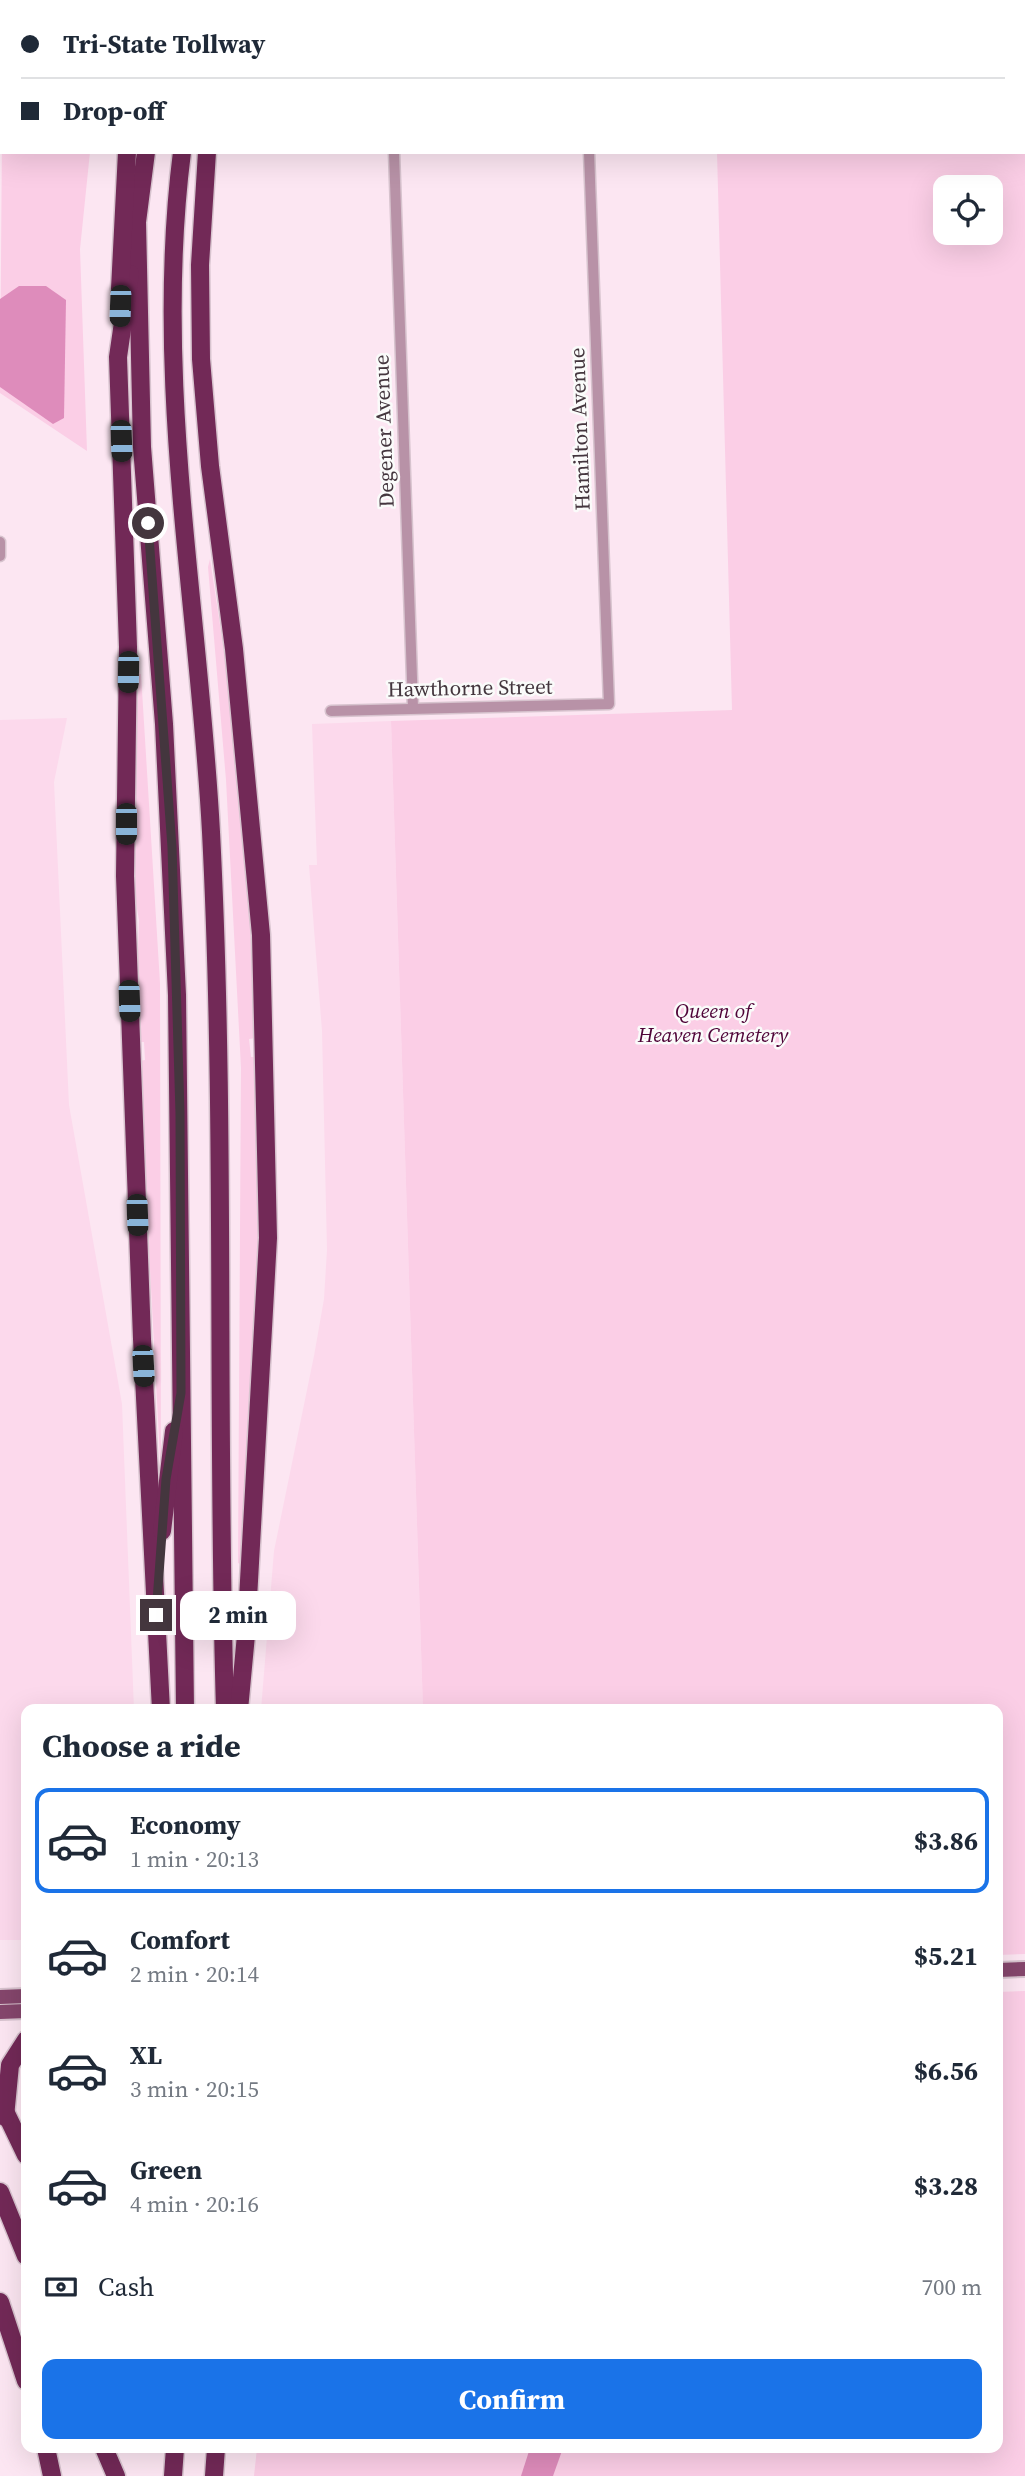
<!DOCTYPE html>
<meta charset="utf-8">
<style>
body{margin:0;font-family:"Source Serif 4",serif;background:#f2f2f3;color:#1f2937;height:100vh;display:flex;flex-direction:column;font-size:26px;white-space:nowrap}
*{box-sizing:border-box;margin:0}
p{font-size:23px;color:#747a83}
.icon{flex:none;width:38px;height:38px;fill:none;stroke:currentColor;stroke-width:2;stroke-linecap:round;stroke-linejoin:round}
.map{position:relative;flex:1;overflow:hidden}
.panel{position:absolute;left:21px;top:1704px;width:982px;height:749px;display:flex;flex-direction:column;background:#fff;border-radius:14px;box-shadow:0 7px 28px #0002}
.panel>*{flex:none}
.hud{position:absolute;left:0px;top:0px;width:1026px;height:154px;box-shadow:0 7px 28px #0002;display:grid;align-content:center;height:154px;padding:0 21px;background:#fff}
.controls{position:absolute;left:933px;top:175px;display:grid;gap:14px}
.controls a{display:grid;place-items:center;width:70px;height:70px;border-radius:14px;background:#fff;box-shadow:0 7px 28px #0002;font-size:35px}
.end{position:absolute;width:32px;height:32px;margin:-16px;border:9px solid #44363e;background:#fff;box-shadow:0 0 0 4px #fff}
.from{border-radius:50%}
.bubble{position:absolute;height:49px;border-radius:14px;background:#fff;box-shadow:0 7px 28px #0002;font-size:23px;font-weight:700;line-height:49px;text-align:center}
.car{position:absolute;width:21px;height:42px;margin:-21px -10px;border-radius:9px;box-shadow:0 0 5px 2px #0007;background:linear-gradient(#222 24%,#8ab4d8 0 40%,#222 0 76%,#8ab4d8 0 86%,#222 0)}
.hud b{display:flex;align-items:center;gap:24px;height:66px;font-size:26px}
.hud b+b{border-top:2px solid #e0e1e3}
.hud i{width:18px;height:18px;background:#1f2937}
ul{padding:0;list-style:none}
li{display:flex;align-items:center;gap:21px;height:105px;margin:0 14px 10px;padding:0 7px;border:4px solid transparent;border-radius:14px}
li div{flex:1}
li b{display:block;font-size:26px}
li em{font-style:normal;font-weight:700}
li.active{border-color:#1a73e8}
li>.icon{width:63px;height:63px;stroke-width:1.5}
h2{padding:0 21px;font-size:32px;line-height:84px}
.pay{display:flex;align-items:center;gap:18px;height:77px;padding:0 21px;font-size:26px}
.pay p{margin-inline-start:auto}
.button{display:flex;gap:14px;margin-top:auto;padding:14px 21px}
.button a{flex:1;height:80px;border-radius:14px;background:#1a73e8;color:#fff;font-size:28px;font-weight:700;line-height:80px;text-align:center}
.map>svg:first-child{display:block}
.built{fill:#fcd9ec}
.green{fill:#fbcee6;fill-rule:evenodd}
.water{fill:#de8cbb}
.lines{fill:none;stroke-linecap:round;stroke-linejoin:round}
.minor-casing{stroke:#d7c3ce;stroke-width:13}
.primary-casing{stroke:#d7c3ce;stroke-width:18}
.motorway-casing{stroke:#d7c3ce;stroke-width:21}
.minor{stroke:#b892a7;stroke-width:10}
.primary{stroke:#85466c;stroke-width:14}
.motorway{stroke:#722957;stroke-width:18}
.route{stroke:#44363e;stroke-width:9}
.labels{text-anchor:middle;stroke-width:5;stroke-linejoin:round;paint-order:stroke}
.street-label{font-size:21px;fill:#44363e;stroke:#fafbfa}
.park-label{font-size:21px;font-style:italic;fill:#4e0337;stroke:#fafbfa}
</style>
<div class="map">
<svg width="1025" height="2476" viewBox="0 0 1025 2476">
<rect width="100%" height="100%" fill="#fce6f2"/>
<!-- built -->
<g class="built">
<path d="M67 718 54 782 69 1105 122 1404 134 1710H26V1940H0V720Z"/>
<path d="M391 721 423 1710H261L274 1551 314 1356 324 1299 327 1250 322 1031 309 865H317L312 724Z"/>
</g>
<!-- green -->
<g class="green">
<path d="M712 0H1025V1954L998 1955V1710H423L391 721 732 710 717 152H1024V2ZM945 187H990V233H945Z"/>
<path d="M2 134V152H90L80 249 87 451 0 393Z"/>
<path d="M210 559 233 711 247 864 256 1038 249 1039 251 1057H259L256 1165 260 1196 259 1281 240 1564 238 1563 241 1068 226 780 208 567Z"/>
<path d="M138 674H141L160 983 161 1476 139 1061 145 1060 144 1042H135L139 920 136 903 134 814Z"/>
<path d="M1025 1991V2476H254L257 2448H998V1992Z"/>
</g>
<!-- water -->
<g class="water">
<path d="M19 286H46L66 300 64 418 53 424 0 387V299Z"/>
<path d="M530 2448H563L553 2476H521Z"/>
</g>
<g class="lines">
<!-- minor casing -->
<g class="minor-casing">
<g id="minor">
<path d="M389 0V2"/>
<path d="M583 0V2"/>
<path d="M394 152 413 708"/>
<path d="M0 542V556"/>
<path d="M331 711 609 704 589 152"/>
</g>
</g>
<!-- primary casing -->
<g class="primary-casing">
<g id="primary">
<path d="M998 1970 1025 1969"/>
<path d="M0 1997 26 1996"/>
<path d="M0 2012 26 2011"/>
</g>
</g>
<!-- motorway casing -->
<g class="motorway-casing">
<g id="motorway">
<path d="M144 2V0"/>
<path d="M176 2V0"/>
<path d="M215 2 216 0"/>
<path d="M146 152 137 222 142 447 164 724 177 995 185 1710"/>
<path d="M182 152C153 379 199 606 211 832 226 1125 216 1417 225 1710"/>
<path d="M207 152 200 265 201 359 210 466 234 649 261 935 268 1238 246 1635 239 1710"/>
<path d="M130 274 118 357 128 647 125 876 142 1339 161 1710"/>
<path d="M120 289 127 152"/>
<path d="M162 1531 174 1431"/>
<path d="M2 2105 26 2155"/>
<path d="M5 2117 10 2065 26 2040"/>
<path d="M0 2192 26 2256"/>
<path d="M0 2302 26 2381"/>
<path d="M46 2448 52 2476"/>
<path d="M104 2448 116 2476"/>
<path d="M173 2476 175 2448"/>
<path d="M214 2476 216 2448"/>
</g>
</g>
<!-- minor -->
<use href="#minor" class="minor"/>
<!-- primary -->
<use href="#primary" class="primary"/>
<!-- motorway -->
<use href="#motorway" class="motorway"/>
</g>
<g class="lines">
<!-- route -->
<path class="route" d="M148 523 172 847 180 1113 181 1393 166 1479 156 1615"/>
</g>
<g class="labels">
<!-- street labels -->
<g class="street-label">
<text transform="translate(580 429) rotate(-92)" y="7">Hamilton Avenue</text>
<text transform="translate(384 431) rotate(-92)" y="7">Degener Avenue</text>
<text transform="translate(470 688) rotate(-1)" y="7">Hawthorne Street</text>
</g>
<!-- park labels -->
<g class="park-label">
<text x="713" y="1018">Queen of<tspan x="713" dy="24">Heaven Cemetery</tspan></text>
</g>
</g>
</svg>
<div class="controls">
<a><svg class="icon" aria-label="locate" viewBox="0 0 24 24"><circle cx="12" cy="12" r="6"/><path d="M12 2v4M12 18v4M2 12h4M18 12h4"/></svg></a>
</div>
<i class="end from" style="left:148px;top:523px"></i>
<i class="end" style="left:156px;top:1615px"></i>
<div class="bubble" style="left:180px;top:1591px;width:116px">2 min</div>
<i class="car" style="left:120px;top:306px;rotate:182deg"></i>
<i class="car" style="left:121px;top:441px;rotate:178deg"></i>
<i class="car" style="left:128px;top:672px;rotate:181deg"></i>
<i class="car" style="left:126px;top:824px;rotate:180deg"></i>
<i class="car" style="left:129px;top:1001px;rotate:178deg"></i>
<i class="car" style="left:137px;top:1215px;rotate:178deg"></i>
<i class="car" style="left:143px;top:1366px;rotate:177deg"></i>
<div class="hud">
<b><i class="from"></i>Tri-State Tollway</b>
<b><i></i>Drop-off</b>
</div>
<section class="panel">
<h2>Choose a ride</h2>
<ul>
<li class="active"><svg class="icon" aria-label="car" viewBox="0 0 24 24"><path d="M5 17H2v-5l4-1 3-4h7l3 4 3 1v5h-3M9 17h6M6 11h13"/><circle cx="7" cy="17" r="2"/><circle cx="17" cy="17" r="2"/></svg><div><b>Economy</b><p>1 min · 20:13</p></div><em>$3.86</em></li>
<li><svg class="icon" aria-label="car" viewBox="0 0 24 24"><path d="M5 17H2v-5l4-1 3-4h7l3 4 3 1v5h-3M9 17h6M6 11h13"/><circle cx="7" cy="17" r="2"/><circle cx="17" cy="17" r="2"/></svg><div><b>Comfort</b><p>2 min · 20:14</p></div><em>$5.21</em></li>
<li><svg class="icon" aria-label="car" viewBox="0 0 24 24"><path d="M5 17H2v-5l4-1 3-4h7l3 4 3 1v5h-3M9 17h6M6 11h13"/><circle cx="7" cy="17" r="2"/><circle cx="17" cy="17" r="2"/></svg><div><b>XL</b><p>3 min · 20:15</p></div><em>$6.56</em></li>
<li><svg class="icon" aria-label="car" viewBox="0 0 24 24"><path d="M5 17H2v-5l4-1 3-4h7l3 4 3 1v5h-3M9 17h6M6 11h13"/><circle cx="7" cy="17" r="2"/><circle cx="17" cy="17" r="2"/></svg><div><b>Green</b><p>4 min · 20:16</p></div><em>$3.28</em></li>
</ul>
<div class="pay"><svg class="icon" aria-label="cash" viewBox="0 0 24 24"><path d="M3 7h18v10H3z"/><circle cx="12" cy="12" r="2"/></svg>Cash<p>700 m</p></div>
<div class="button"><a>Confirm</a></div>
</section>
</div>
